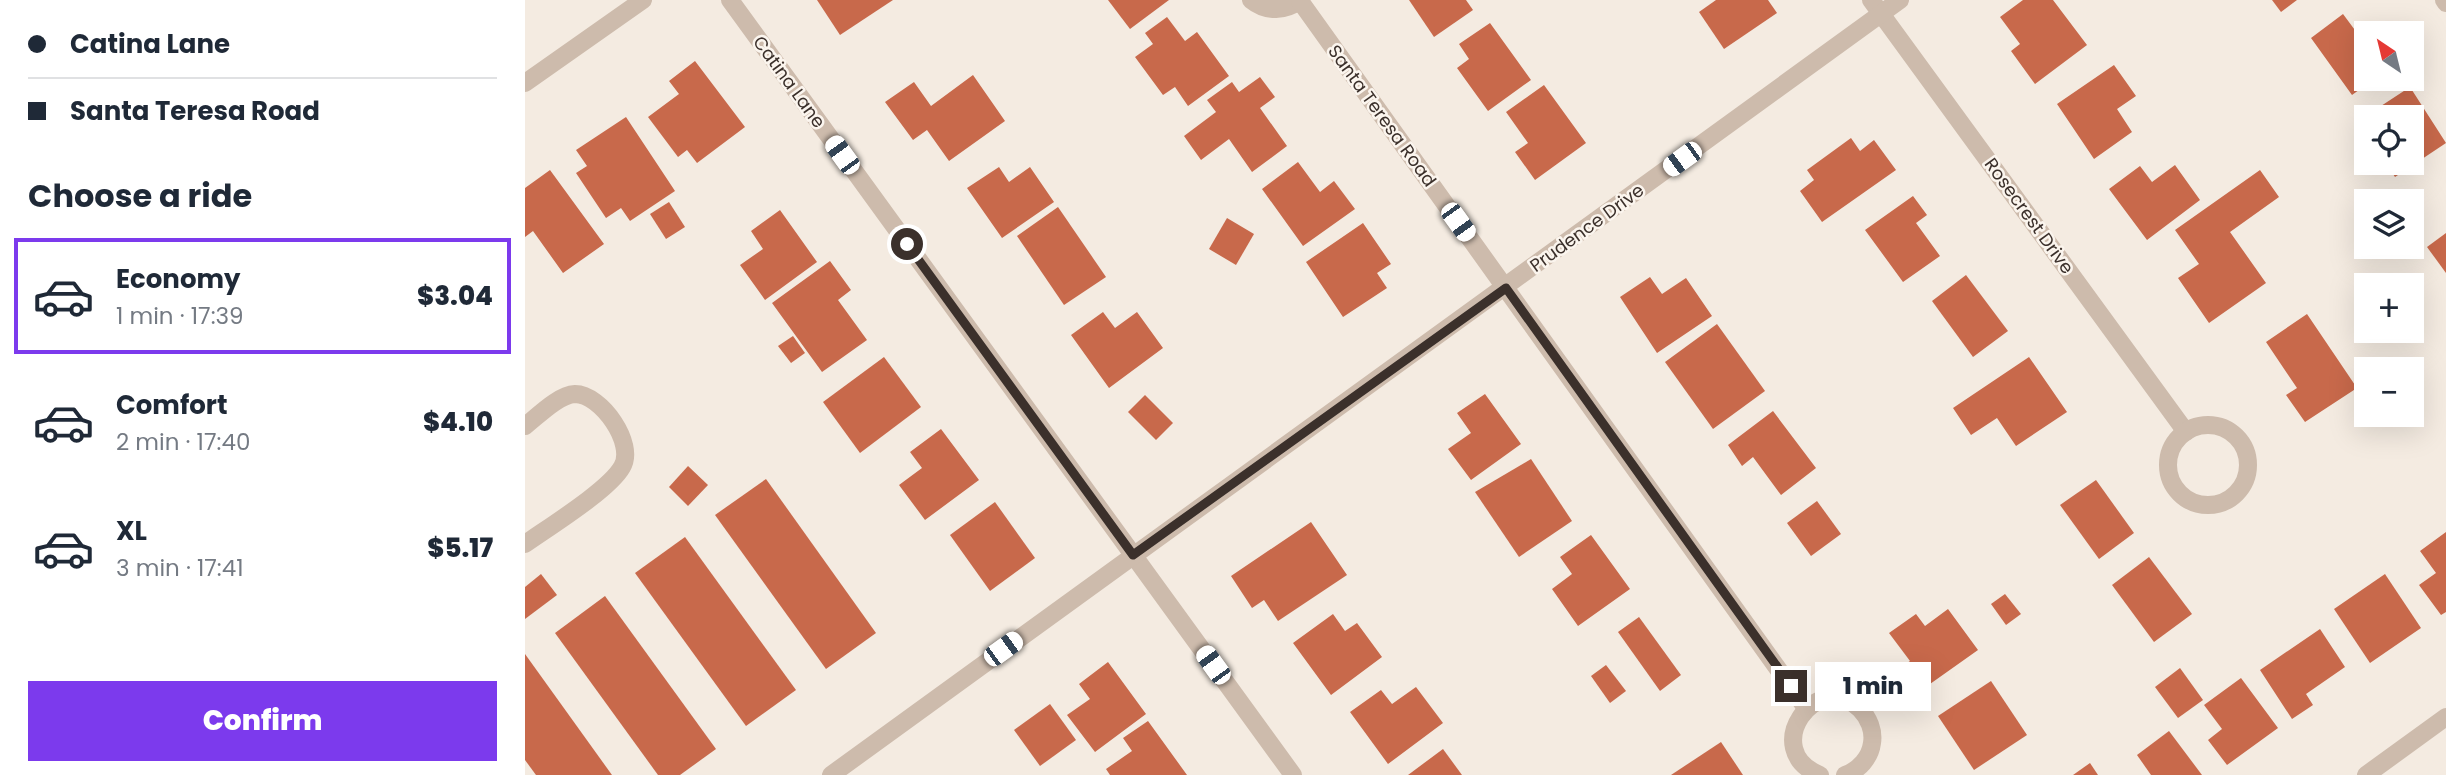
<!DOCTYPE html>
<meta charset="utf-8">
<style>
body{margin:0;font-family:Poppins,sans-serif;background:#f2f2f3;color:#1f2937;height:100vh;display:flex;flex-direction:column;font-size:26px;white-space:nowrap}
*{box-sizing:border-box;margin:0}
p{font-size:23px;color:#747a83}
.icon{flex:none;width:38px;height:38px;fill:none;stroke:currentColor;stroke-width:2;stroke-linecap:round;stroke-linejoin:round}
.map{position:relative;flex:1;overflow:hidden}
.panel{display:flex;flex-direction:column;background:#fff;width:525px}
.panel>*{flex:none}
.top-card{display:grid;align-content:center;height:154px;padding:0 28px;background:#fff}
.needle{width:46px;rotate:325deg}
.controls{position:absolute;left:1829px;top:21px;display:grid;gap:14px}
.controls a{display:grid;place-items:center;width:70px;height:70px;border-radius:0px;background:#fff;box-shadow:0 7px 28px #0002;font-size:35px}
.end{position:absolute;width:32px;height:32px;margin:-16px;border:9px solid #3b302b;background:#fff;box-shadow:0 0 0 4px #fff}
.from{border-radius:50%}
.bubble{position:absolute;height:49px;border-radius:0px;background:#fff;box-shadow:0 7px 28px #0002;font-size:23px;font-weight:800;line-height:49px;text-align:center}
.car{position:absolute;width:21px;height:42px;margin:-21px -10px;border-radius:9px;box-shadow:0 0 5px 2px #0007;background:linear-gradient(#fff 24%,#345 0 40%,#fff 0 76%,#345 0 86%,#fff 0)}
.top-card b{display:flex;align-items:center;gap:24px;height:66px;font-size:26px}
.top-card b+b{border-top:2px solid #e0e1e3}
.top-card i{width:18px;height:18px;background:#1f2937}
ul{padding:0;list-style:none}
li{display:flex;align-items:center;gap:21px;height:116px;margin:0 14px 10px;padding:0 14px;border:4px solid transparent;border-radius:0px}
li div{flex:1}
li b{display:block;font-size:26px}
li em{font-style:normal;font-weight:800}
li.selected{border-color:#7c3aed}
li>.icon{width:63px;height:63px;stroke-width:1.5}
h2{padding:0 28px;font-size:32px;line-height:84px}
.primary-button{display:flex;gap:14px;margin-top:auto;padding:14px 28px}
.primary-button a{flex:1;height:80px;border-radius:0px;background:#7c3aed;color:#fff;font-size:28px;font-weight:800;line-height:80px;text-align:center}
main{display:flex;flex:1;min-height:0}
.map>svg:first-child{display:block}
.building{fill:#c8694b}
.lines{fill:none;stroke-linecap:round;stroke-linejoin:round}
.service{stroke:#cdbbac;stroke-width:18}
.minor{stroke:#cdbbac;stroke-width:18}
.route{stroke:#3b302b;stroke-width:9}
.labels{text-anchor:middle;stroke-width:5;stroke-linejoin:round;paint-order:stroke}
.street-label{font-size:18px;fill:#3b302b;stroke:#fbf5ee}
</style>
<main>
<section class="panel">
<div class="top-card">
<b><i class="from"></i>Catina Lane</b>
<b><i></i>Santa Teresa Road</b>
</div>
<h2>Choose a ride</h2>
<ul>
<li class="selected"><svg class="icon" aria-label="car" viewBox="0 0 24 24"><path d="M5 17H2v-5l4-1 3-4h7l3 4 3 1v5h-3M9 17h6M6 11h13"/><circle cx="7" cy="17" r="2"/><circle cx="17" cy="17" r="2"/></svg><div><b>Economy</b><p>1 min · 17:39</p></div><em>$3.04</em></li>
<li><svg class="icon" aria-label="car" viewBox="0 0 24 24"><path d="M5 17H2v-5l4-1 3-4h7l3 4 3 1v5h-3M9 17h6M6 11h13"/><circle cx="7" cy="17" r="2"/><circle cx="17" cy="17" r="2"/></svg><div><b>Comfort</b><p>2 min · 17:40</p></div><em>$4.10</em></li>
<li><svg class="icon" aria-label="car" viewBox="0 0 24 24"><path d="M5 17H2v-5l4-1 3-4h7l3 4 3 1v5h-3M9 17h6M6 11h13"/><circle cx="7" cy="17" r="2"/><circle cx="17" cy="17" r="2"/></svg><div><b>XL</b><p>3 min · 17:41</p></div><em>$5.17</em></li>
</ul>
<div class="primary-button"><a>Confirm</a></div>
</section>
<div class="map">
<svg width="1921" height="775" viewBox="0 0 1921 775">
<rect width="100%" height="100%" fill="#f4ebe1"/>
<!-- building -->
<g class="building">
<path d="M292 0H368L315 35Z"/>
<path d="M583 0H644L605 29Z"/>
<path d="M884 0H941L948 10 909 37Z"/>
<path d="M1191 0H1243L1252 13 1199 49 1174 12Z"/>
<path d="M1498 0H1528L1562 45 1510 84 1486 51 1495 44 1475 17Z"/>
<path d="M1747 0H1772L1756 12Z"/>
<path d="M1818 14 1841 45V79H1849L1827 95 1786 38Z"/>
<path d="M642 17 660 41 672 32 704 76 663 106 650 87 638 95 610 57 628 44 620 33Z"/>
<path d="M965 23 1006 80 963 111 932 68 944 59 934 44Z"/>
<path d="M170 61 220 127 172 163 162 150 153 157 123 117 154 94 144 81Z"/>
<path d="M1589 65 1611 96 1592 109 1607 132 1569 159 1532 104Z"/>
<path d="M448 75 480 121 424 161 402 130 388 140 360 102 389 82 406 106Z"/>
<path d="M735 77 750 97 735 108 762 146 727 172 704 139 676 160 659 136 691 112 682 100 707 82 714 92Z"/>
<path d="M1019 85 1061 143 1010 180 990 152 1003 143 981 112Z"/>
<path d="M1885 87 1921 143 1870 177 1861 163H1886V117H1841V133L1833 121Z"/>
<path d="M101 117 150 191 105 221 96 208 81 218 51 173 62 166 51 150Z"/>
<path d="M1326 138 1335 151 1349 140 1371 170 1297 222 1275 191 1289 180 1282 170Z"/>
<path d="M773 162 795 192 809 181 830 209 778 246 737 189Z"/>
<path d="M1650 165 1675 200 1622 240 1584 189 1615 166 1627 182Z"/>
<path d="M474 167 484 182 505 167 529 202 477 238 442 188Z"/>
<path d="M25 170 79 244 38 273 8 231 0 237V188Z"/>
<path d="M1735 170 1754 197 1705 232 1741 283 1684 323 1653 278 1674 264 1650 230Z"/>
<path d="M1388 196 1402 215 1391 223 1415 256 1378 282 1340 230Z"/>
<path d="M144 202 160 227 141 239 125 214Z"/>
<path d="M533 207 581 277 539 305 492 236Z"/>
<path d="M255 210 292 262 240 300 215 265 238 249 226 231Z"/>
<path d="M702 218 729 234 711 265 684 249Z"/>
<path d="M838 223 866 264 852 273 862 288 818 317 781 262Z"/>
<path d="M1921 233V273L1902 247Z"/>
<path d="M305 261 326 290 313 300 342 340 297 372 247 303Z"/>
<path d="M1441 275 1483 331 1448 357 1407 301Z"/>
<path d="M1125 277 1137 294 1161 278 1187 316 1132 353 1095 297Z"/>
<path d="M578 312 590 328 612 312 638 348 584 388 546 335Z"/>
<path d="M1782 314 1832 388 1780 422 1761 395 1772 388 1741 342Z"/>
<path d="M1192 324 1240 391 1188 429 1140 362Z"/>
<path d="M268 336 280 353 266 363 253 346Z"/>
<path d="M359 357 396 407 335 453 298 402Z"/>
<path d="M1504 357 1542 412 1491 446 1472 418 1446 435 1428 408Z"/>
<path d="M960 394 996 444 946 480 923 449 946 433 932 413Z"/>
<path d="M620 395 648 423 631 440 603 412Z"/>
<path d="M1248 411 1291 468 1256 495 1228 457 1217 466 1203 445Z"/>
<path d="M416 429 454 480 400 520 374 485 397 468 385 452Z"/>
<path d="M1006 459 1047 521 994 557 950 492Z"/>
<path d="M163 466 183 485 163 506 144 487Z"/>
<path d="M241 479 351 633 301 669 190 515Z"/>
<path d="M1571 480 1609 533 1574 559 1535 505Z"/>
<path d="M1292 501 1316 534 1286 556 1262 523Z"/>
<path d="M470 502 510 558 465 591 425 535Z"/>
<path d="M786 522 822 575 753 621 739 600 727 608 706 576Z"/>
<path d="M1921 532V612L1916 615 1894 585 1911 573 1895 551Z"/>
<path d="M1066 535 1105 589 1053 626 1027 589 1047 574 1035 557Z"/>
<path d="M160 537 271 690 221 726 110 573Z"/>
<path d="M1624 557 1667 614 1629 642 1587 585Z"/>
<path d="M16 574 32 595 0 619V587Z"/>
<path d="M1860 574 1896 628 1845 663 1809 609Z"/>
<path d="M1480 594 1496 614 1481 625 1466 604Z"/>
<path d="M80 596 191 749 155 775H133L30 633Z"/>
<path d="M1423 609 1453 650 1405 684 1396 671 1381 682 1372 670 1385 661 1364 633 1391 614 1400 626Z"/>
<path d="M808 614 820 631 832 623 857 657 806 695 768 643Z"/>
<path d="M1114 617 1156 675 1135 691 1093 632Z"/>
<path d="M1795 629 1820 667 1781 694 1788 705 1767 719 1735 670Z"/>
<path d="M0 654 87 775H11L0 760Z"/>
<path d="M583 662 621 714 570 752 542 715 565 699 554 684Z"/>
<path d="M1081 665 1101 691 1085 703 1066 676Z"/>
<path d="M1655 668 1678 700 1653 718 1630 687Z"/>
<path d="M1716 678 1753 728 1702 765 1683 740 1697 729 1679 705Z"/>
<path d="M1466 681 1502 735 1449 770 1413 716Z"/>
<path d="M891 687 918 723 863 764 825 712 856 690 867 704Z"/>
<path d="M525 704 551 740 515 766 489 730Z"/>
<path d="M623 721 662 775H585L581 769 607 751 598 738Z"/>
<path d="M1644 731 1677 775H1626L1612 755Z"/>
<path d="M1196 742 1218 775H1146Z"/>
<path d="M918 749 937 775H883Z"/>
<path d="M1565 763 1573 775H1548Z"/>
</g>
<g class="lines">
<!-- service -->
<path class="service" d="M0 426C13 416 33 395 50 394 76 394 111 444 97 467 84 490 24 527 0 544"/>
<!-- minor -->
<g class="minor">
<path d="M205 0 768 775"/>
<path d="M726 0C742 13 760 11 776 0"/>
<path d="M1346 0 1661 432"/>
<path d="M1919 0 1921 3"/>
<path d="M775 1 1281 708"/>
<path d="M0 83 118 0"/>
<circle cx="1683" cy="465" r="40"/>
<path d="M306 775 1375 0"/>
<path d="M1295 775C1233 750 1292 667 1335 709 1344 718 1349 731 1347 743 1345 758 1334 770 1320 775"/>
<path d="M1841 775 1921 717"/>
</g>
</g>
<g class="lines">
<!-- route -->
<path class="route" d="M382 244 608 555 981 288 1266 686"/>
</g>
<g class="labels">
<!-- street labels -->
<g class="street-label">
<text transform="translate(264 82) rotate(54)" y="6">Catina Lane</text>
<text transform="translate(857 116) rotate(54)" y="6">Santa Teresa Road</text>
<text transform="translate(1504 216) rotate(54)" y="6">Rosecrest Drive</text>
<text transform="translate(1062 228) rotate(-36)" y="6">Prudence Drive</text>
</g>
</g>
</svg>
<div class="controls">
<a><svg class="needle" viewBox="-14 -14 28 28"><path d="M0-13l5 13h-10z" fill="#e53935"/><path d="M0 13l5-13h-10z" fill="#747a83"/></svg></a>
<a><svg class="icon" aria-label="locate" viewBox="0 0 24 24"><circle cx="12" cy="12" r="6"/><path d="M12 2v4M12 18v4M2 12h4M18 12h4"/></svg></a>
<a><svg class="icon" aria-label="layers" viewBox="0 0 24 24"><path d="M12 4l9 5-9 5-9-5zM3 14l9 5 9-5"/></svg></a>
<a>+</a>
<a>−</a>
</div>
<i class="end from" style="left:382px;top:244px"></i>
<i class="end" style="left:1266px;top:686px"></i>
<div class="bubble" style="left:1290px;top:662px;width:116px">1 min</div>
<i class="car" style="left:317px;top:155px;rotate:324deg"></i>
<i class="car" style="left:1157px;top:159px;rotate:234deg"></i>
<i class="car" style="left:933px;top:222px;rotate:144deg"></i>
<i class="car" style="left:478px;top:649px;rotate:54deg"></i>
<i class="car" style="left:688px;top:665px;rotate:324deg"></i>
</div>
</main>
